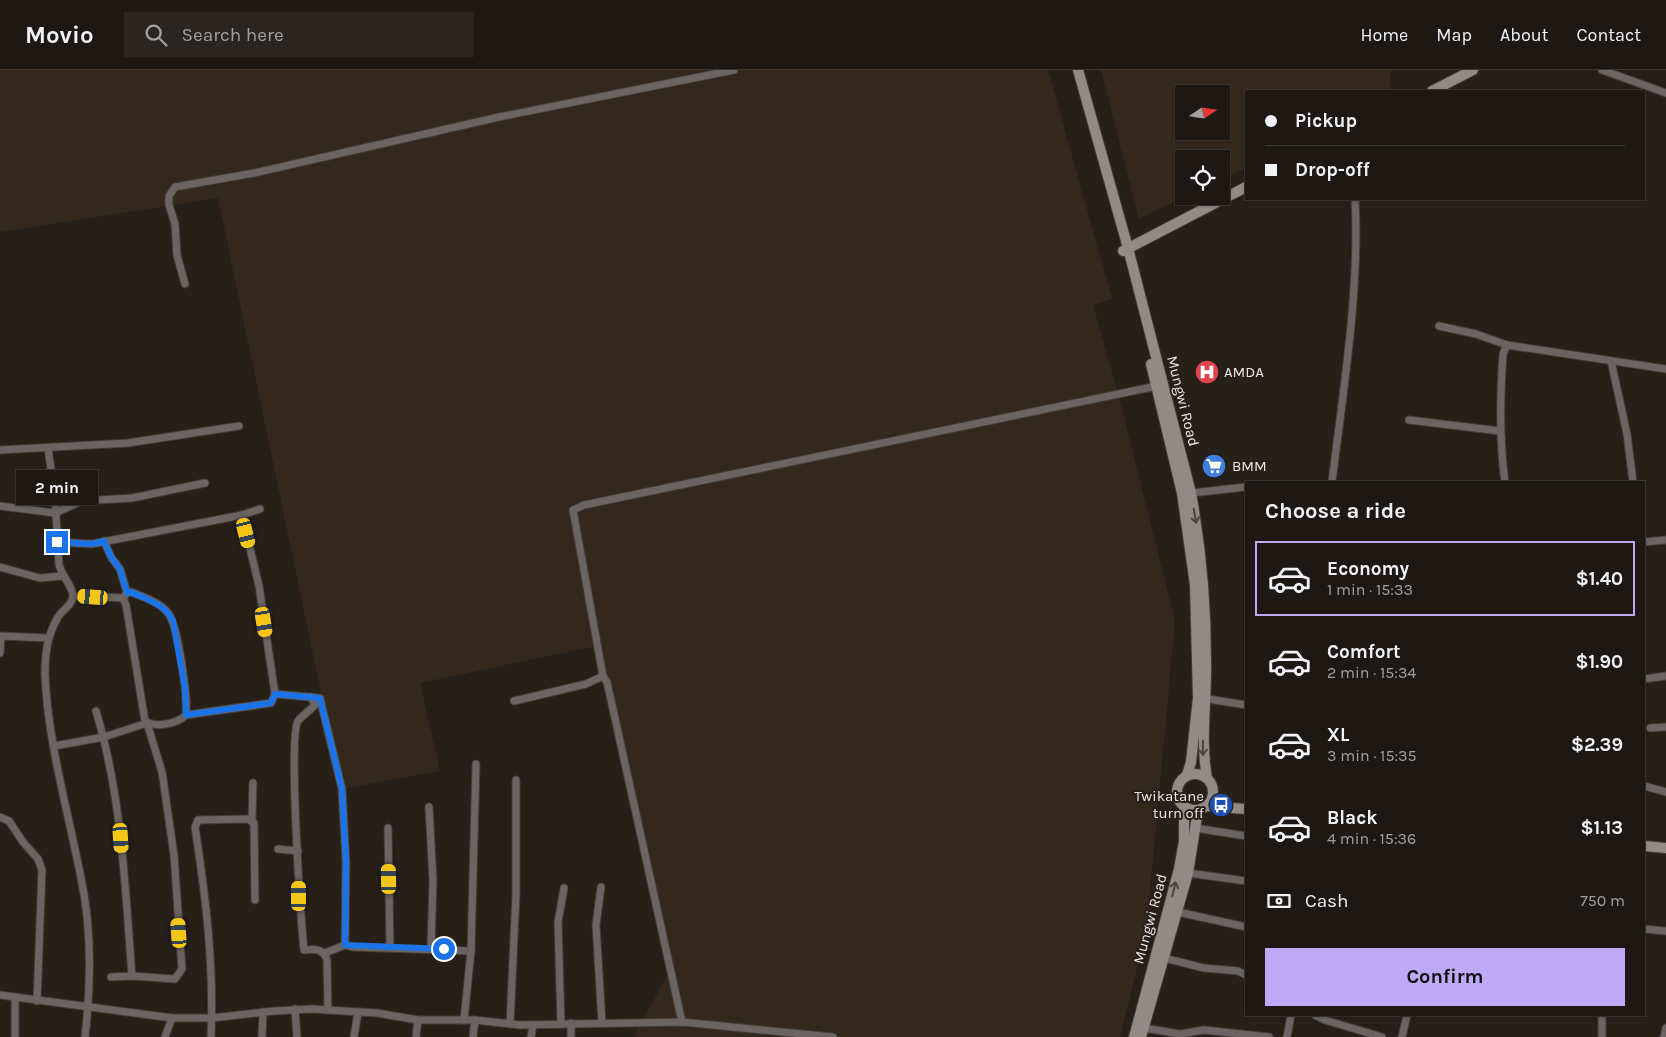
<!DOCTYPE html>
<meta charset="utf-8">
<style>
body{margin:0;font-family:Karla,sans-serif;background:#2a2521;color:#f1f3f6;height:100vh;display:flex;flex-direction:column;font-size:19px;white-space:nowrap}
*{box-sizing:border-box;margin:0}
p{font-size:16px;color:#a0a0a0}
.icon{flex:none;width:28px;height:28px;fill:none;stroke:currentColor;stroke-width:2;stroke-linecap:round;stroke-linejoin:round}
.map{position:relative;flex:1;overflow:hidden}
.drawer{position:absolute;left:1245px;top:411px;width:400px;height:535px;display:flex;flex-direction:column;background:#1d1813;border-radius:0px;box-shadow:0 1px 4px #0004,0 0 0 1px #3b3733}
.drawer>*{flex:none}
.guide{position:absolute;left:1245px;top:20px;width:400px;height:110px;border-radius:0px;box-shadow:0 1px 4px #0004,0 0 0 1px #3b3733;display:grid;align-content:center;height:110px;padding:0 20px;background:#1d1813}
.needle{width:32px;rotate:77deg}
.tools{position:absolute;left:1175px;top:15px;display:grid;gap:10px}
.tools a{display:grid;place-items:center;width:55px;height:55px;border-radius:0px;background:#1d1813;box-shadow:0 1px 4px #0004,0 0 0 1px #3b3733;font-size:25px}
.end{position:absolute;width:22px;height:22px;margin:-11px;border:6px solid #1a73e8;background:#fff;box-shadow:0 0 0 2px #fff}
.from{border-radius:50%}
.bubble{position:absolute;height:35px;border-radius:0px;background:#1d1813;box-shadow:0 1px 4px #0004,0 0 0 1px #3b3733;font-size:16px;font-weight:700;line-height:35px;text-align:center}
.car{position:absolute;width:15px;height:30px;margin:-15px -8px;border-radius:6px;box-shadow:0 0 4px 1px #0007;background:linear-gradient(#f5c518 24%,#345 0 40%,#f5c518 0 76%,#345 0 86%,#f5c518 0)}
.guide b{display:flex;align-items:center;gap:18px;height:48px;font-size:19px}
.guide b+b{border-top:1px solid #3b3733}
.guide i{width:12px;height:12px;background:#f1f3f6}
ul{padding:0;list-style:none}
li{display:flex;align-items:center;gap:15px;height:75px;margin:0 10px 8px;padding:0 10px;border:2px solid transparent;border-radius:0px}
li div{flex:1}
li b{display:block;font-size:19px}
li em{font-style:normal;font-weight:700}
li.current{border-color:#bda9f5}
li>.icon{width:45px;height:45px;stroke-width:1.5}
h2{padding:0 20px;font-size:22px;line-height:60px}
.pay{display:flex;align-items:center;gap:12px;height:55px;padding:0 20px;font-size:19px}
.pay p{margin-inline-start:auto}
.primary-button{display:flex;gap:10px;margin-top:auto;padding:10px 20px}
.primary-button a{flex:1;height:58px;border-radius:0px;background:#bda9f5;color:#111;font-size:20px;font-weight:700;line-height:58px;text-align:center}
header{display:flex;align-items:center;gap:30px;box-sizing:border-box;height:70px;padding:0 25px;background:#1d1813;border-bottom:1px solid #3b3733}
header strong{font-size:24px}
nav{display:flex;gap:28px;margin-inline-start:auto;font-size:18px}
.search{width:350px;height:45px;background:#2a2521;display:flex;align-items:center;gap:12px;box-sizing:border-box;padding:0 18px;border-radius:0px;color:#a0a0a0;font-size:19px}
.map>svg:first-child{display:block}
.built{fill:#34281c;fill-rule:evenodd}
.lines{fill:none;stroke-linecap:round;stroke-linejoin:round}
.street-casing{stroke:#433c35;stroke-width:9}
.secondary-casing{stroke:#433c35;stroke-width:12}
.street{stroke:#6a6462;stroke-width:7}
.secondary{stroke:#938a87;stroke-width:10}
.oneway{stroke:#4d4540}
.route{stroke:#1a73e8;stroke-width:6}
.labels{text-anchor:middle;stroke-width:4;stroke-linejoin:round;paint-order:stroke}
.poi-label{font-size:15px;fill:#ece8e3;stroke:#272019;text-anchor:start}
.street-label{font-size:15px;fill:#ece8e3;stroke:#272019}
</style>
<header>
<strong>Movio</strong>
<div class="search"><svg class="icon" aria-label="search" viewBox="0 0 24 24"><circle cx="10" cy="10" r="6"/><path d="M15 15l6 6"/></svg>Search here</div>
<nav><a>Home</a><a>Map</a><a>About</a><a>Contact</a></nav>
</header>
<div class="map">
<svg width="1666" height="967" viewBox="0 0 1666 967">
<rect width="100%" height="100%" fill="#272019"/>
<!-- built -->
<g class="built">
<path d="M0 0H1048L1112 229 1093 235 1119 327 1175 552 1146 863 1120 967H634L671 898 601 575 420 613 440 701 341 719 218 128 0 162Z"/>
<path d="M1101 0H1391L1389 21H1246V98L1221 110V89H1184V126H1187L1139 149ZM1184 24H1221V61H1184Z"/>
</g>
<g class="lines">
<!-- street casing -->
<g class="street-casing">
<g id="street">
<path d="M1602 0 1666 23"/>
<path d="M185 214 177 185 175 154 169 135V126L175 117 254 103 499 47 734 0"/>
<path d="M1439 256 1476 264 1507 275"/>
<path d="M1611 291 1627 364 1633 412"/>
<path d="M1409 350 1500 361"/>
<path d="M48 378 55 428 59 495C62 506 73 517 73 526 73 535 62 540 58 547 47 566 45 584 45 605 48 673 68 741 81 808 92 859 91 915 85 967"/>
<path d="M0 380 128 373 239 356"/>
<path d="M1332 412C1343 322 1360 219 1355 129"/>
<path d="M1505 412C1499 370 1500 327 1503 284L1507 275 1666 299"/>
<path d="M1191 423 1246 417"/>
<path d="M0 436 55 443 82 431 132 428 205 413"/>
<path d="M104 471 111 487 120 499 127 523"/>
<path d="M57 472 92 474 242 445 260 439"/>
<path d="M1644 472 1666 470"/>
<path d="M0 497 40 508 62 506"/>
<path d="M131 522C143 527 160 532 168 543 178 555 188 628 186 645 177 654 155 658 145 651L126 535 123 528 127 523Z"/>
<path d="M73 526 123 528"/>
<path d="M0 583 1 566 48 568"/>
<path d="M1644 609 1666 606"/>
<path d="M275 624 320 628 342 719 346 792 345 875"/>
<path d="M311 627 315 635C310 640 302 646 298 651 288 668 301 850 304 880 315 879 323 878 327 890L328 940"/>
<path d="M1202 628 1246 635"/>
<path d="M514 631 586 614 603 606"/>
<path d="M96 641C122 727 125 817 132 906"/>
<path d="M186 645 271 633 275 624 259 516 242 445"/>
<path d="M1650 658 1666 657"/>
<path d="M54 676 104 667 147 653 162 702 174 785 182 899 175 909 132 906 111 907"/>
<path d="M1644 716 1666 722"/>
<path d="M429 737 433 811 431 878"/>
<path d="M0 747 9 751 23 772 38 789 42 800 37 931"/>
<path d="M252 750 253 713"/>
<path d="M388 758 390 878"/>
<path d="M1195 758 1246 766"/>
<path d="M278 779 298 781"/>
<path d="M1188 803 1246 811"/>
<path d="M601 817 596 855 602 953"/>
<path d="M1178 842 1246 857"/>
<path d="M1644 859 1666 861"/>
<path d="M325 883 345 875 352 877 471 881"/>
<path d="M1164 888 1204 898 1238 901 1246 905"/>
<path d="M0 925 172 948H212L274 941 312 939 377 943 418 950H475L520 955 682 952 833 967"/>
<path d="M15 927V967"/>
<path d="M295 939 297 967"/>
<path d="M1315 945 1325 950 1382 967"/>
<path d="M464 950 471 881 476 694"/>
<path d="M682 952 607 612 603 606 573 440 584 435 1157 316"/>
<path d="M571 953V967"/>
<path d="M510 954 516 824V710"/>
<path d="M561 954 558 852 564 818"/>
<path d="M1144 958 1180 964 1204 960 1269 967"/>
<path d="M165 967 172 948"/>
<path d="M211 967C214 894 206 829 195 757L198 750 248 749 254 753 255 830"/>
<path d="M262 967 263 942"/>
<path d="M354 967 358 942"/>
<path d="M416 967 418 950"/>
<path d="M473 967 475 950"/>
<path d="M531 967 533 955"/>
<path d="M1287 967 1291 945"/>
<path d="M1402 967 1407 945"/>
<path d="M1602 967V945"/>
<path d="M1664 967 1666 958"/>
</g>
</g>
<!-- secondary casing -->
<g class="secondary-casing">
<g id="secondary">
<path d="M1078 0 1128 178 1191 423C1201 478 1206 534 1206 590 1207 630 1200 669 1207 708"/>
<path d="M1432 21 1473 0"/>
<path d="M1123 181 1246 117"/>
<path d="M1151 294 1182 423 1195 515 1198 628 1191 692 1187 705"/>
<circle cx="1195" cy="722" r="18"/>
<path d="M1206 736 1246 739"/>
<path d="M1644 776 1666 778"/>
<path d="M1134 967 1179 799 1184 771V737"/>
<path d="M1141 967 1188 803 1198 740"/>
</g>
</g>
<!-- street -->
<use href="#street" class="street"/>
<!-- secondary -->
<use href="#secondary" class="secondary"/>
</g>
<!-- one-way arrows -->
<defs><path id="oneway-shaft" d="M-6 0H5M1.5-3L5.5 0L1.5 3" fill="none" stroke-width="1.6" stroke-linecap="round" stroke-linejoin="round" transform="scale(1.25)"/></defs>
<g class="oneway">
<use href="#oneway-shaft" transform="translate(1195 446) rotate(80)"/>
<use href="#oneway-shaft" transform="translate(1203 678) rotate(90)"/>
<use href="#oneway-shaft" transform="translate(1174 819) rotate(-77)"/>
</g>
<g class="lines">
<!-- route -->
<path class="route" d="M57 472 92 474 104 471 111 487 120 499 127 523 131 522C147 530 165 534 173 551L185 618 186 645 271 633 275 624 320 628 342 719 346 792 345 875 444 879"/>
</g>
<!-- icons -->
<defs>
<g id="hospital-disc" transform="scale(1.25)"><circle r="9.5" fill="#e0444e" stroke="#272019"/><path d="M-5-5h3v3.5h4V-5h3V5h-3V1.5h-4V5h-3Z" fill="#fff"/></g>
<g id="supermarket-disc" transform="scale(1.25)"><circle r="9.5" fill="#3f7fe0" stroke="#272019"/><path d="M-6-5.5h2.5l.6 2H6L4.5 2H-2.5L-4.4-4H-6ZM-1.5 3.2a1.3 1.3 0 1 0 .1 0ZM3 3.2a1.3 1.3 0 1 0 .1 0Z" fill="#fff"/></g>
<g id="bus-disc" transform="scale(1.25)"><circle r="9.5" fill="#1a4fb4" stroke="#272019"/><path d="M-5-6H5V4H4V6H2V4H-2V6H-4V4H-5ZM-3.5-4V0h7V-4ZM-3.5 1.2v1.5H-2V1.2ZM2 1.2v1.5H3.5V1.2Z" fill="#fff"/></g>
</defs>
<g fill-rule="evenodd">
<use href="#hospital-disc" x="1207" y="302"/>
<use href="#supermarket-disc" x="1214" y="396"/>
<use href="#bus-disc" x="1221" y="735"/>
</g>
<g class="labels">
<!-- poi labels -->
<g class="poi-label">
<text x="1224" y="307">AMDA</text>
<text x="1232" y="401">BMM</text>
<text x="1204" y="731" text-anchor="end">Twikatane<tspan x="1204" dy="17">turn off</tspan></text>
</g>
<!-- street labels -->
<g class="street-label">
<text transform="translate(1183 331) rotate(76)" y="5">Mungwi Road</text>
<text transform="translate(1150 849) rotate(-75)" y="5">Mungwi Road</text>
</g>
</g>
</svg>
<div class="tools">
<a><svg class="needle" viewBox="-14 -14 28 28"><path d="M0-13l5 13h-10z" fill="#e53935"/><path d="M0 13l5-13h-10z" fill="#a0a0a0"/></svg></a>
<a><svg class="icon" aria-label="locate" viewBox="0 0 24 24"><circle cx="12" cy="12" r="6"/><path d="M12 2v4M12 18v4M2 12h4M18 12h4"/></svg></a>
</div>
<i class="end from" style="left:444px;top:879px"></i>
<i class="end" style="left:57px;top:472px"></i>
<div class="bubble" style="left:16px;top:400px;width:82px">2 min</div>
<i class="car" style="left:246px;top:463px;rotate:166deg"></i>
<i class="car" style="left:93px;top:527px;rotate:274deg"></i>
<i class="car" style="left:264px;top:552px;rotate:171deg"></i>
<i class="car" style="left:121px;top:768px;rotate:176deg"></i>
<i class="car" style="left:389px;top:809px;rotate:359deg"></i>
<i class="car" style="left:299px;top:826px;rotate:0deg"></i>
<i class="car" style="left:179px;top:863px;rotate:356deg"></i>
<div class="guide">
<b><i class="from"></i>Pickup</b>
<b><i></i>Drop-off</b>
</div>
<section class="drawer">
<h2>Choose a ride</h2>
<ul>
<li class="current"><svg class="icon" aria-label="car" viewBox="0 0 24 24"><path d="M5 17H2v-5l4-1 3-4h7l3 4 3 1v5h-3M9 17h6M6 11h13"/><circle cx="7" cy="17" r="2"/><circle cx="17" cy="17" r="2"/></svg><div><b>Economy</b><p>1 min · 15:33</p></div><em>$1.40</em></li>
<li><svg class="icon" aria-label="car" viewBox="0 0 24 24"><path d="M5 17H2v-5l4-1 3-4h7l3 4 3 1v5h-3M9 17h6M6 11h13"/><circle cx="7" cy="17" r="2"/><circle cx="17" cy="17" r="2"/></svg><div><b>Comfort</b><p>2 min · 15:34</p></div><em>$1.90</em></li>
<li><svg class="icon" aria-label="car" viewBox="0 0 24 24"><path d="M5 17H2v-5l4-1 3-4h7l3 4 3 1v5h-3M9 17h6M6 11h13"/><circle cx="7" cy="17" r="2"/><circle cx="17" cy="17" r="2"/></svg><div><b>XL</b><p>3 min · 15:35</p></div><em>$2.39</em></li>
<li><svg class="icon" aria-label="car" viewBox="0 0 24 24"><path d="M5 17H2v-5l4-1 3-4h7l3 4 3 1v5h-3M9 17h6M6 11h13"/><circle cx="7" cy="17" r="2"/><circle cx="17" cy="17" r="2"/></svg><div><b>Black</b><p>4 min · 15:36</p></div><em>$1.13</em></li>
</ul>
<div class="pay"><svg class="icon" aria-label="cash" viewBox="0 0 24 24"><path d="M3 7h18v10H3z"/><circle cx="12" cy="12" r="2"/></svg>Cash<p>750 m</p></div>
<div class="primary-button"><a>Confirm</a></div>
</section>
</div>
